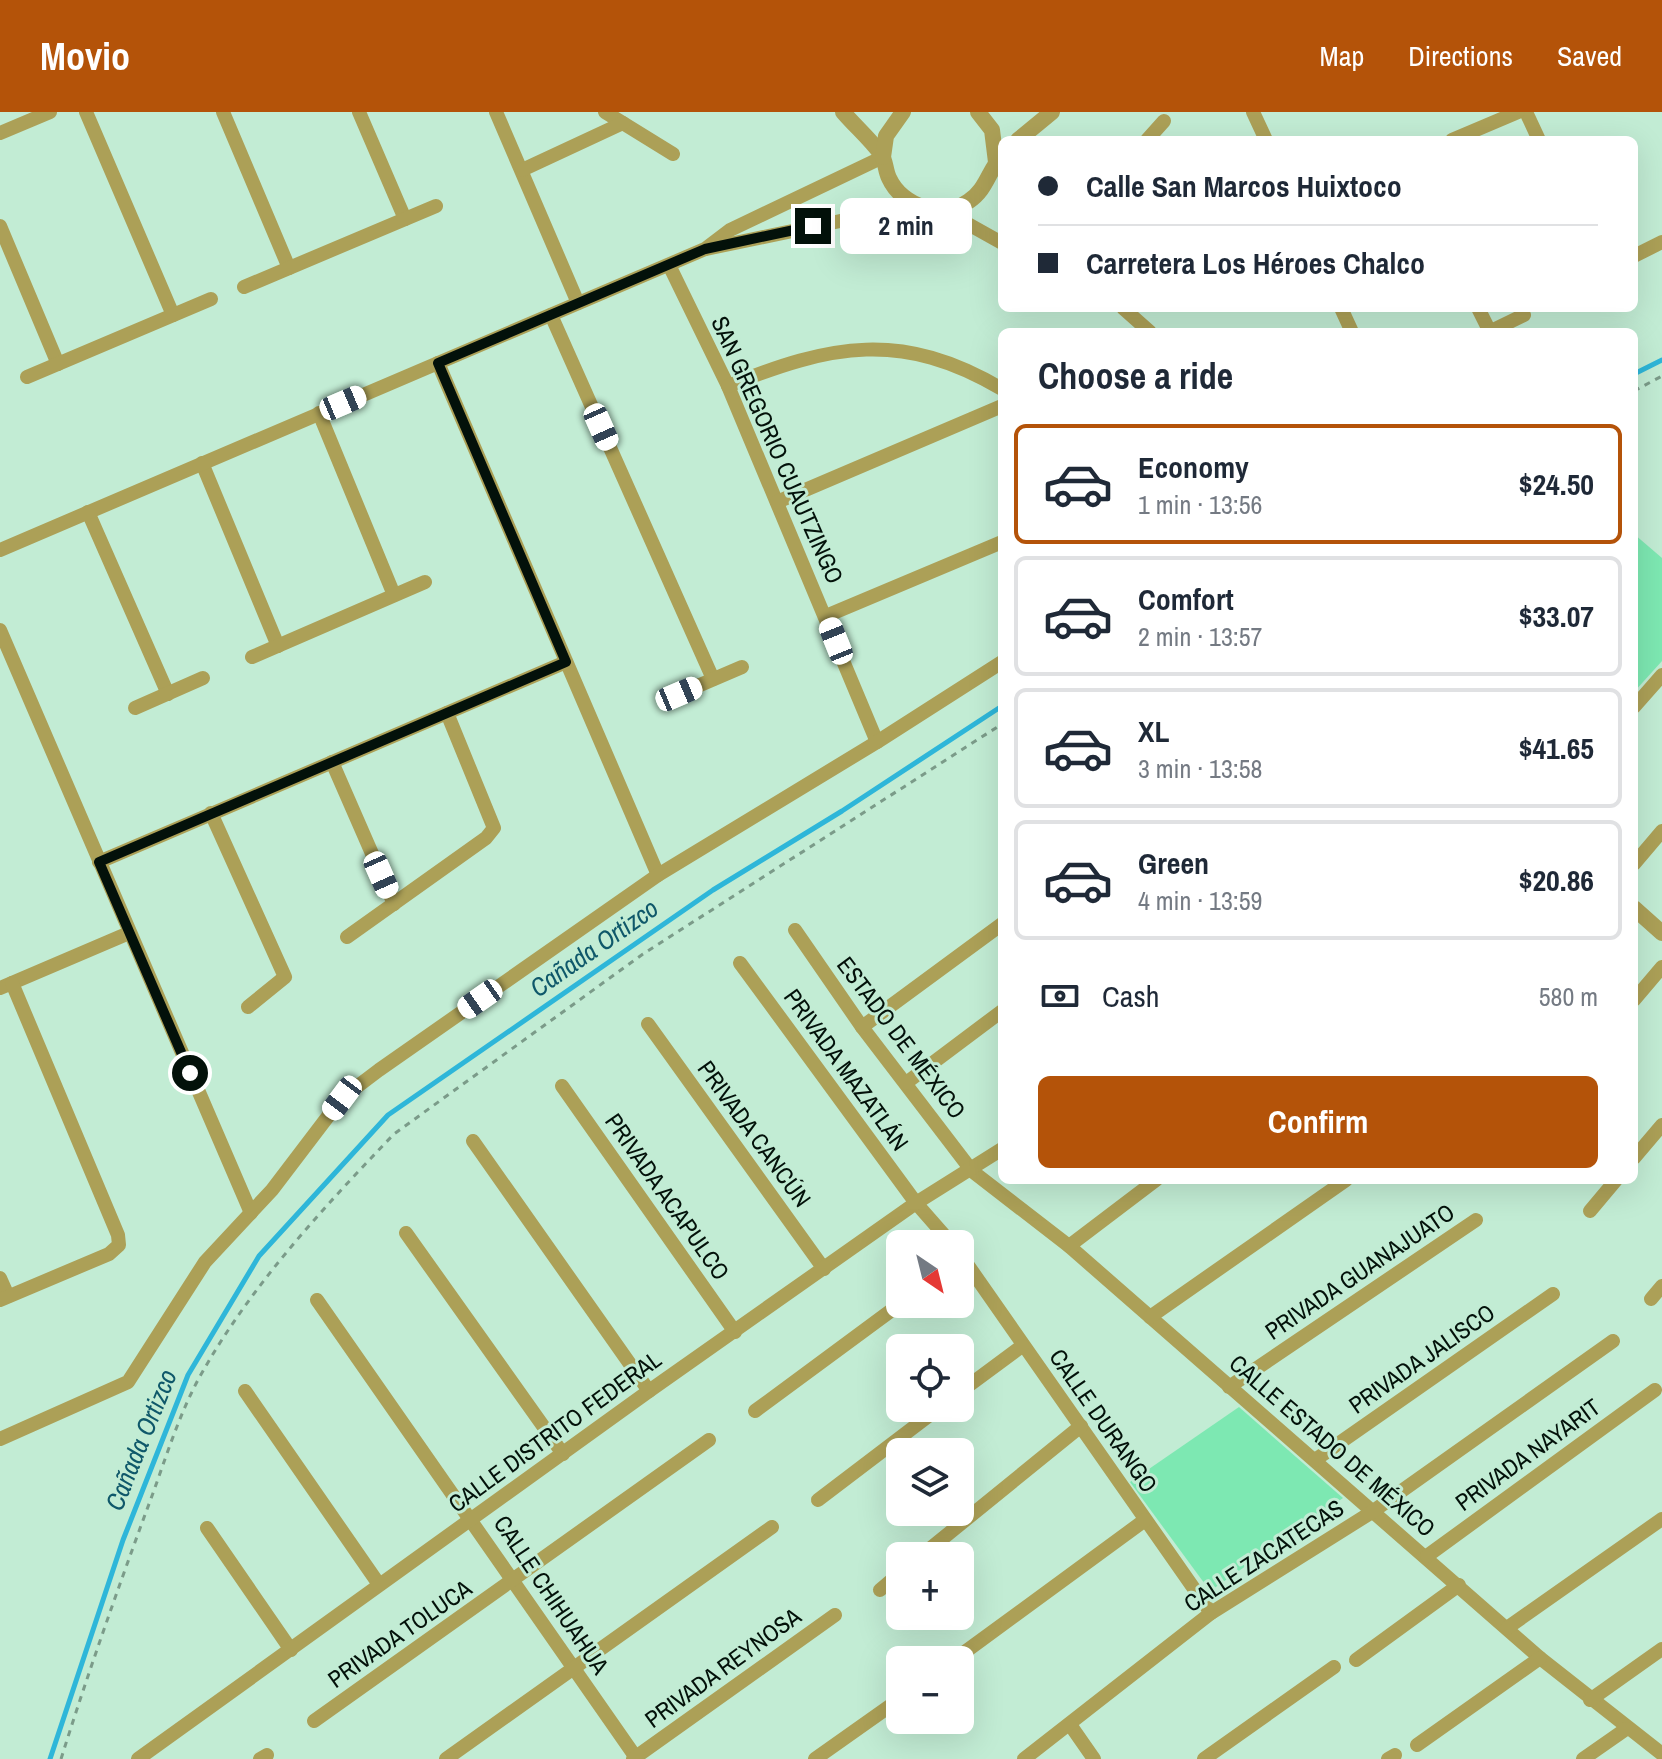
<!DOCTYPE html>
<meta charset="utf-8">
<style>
body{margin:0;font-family:"Archivo Narrow",sans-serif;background:#f6f6f7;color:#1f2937;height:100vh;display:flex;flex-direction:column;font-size:30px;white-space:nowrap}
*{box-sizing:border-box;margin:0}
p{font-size:26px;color:#747a83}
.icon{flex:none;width:44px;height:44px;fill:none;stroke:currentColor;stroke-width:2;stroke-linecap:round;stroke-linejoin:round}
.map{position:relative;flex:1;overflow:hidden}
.sheet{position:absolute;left:998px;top:216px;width:640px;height:856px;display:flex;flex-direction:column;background:#fff;border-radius:12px;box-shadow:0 8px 32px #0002}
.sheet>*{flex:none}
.guide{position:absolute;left:998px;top:24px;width:640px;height:176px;border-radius:12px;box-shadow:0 8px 32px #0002;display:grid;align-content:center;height:176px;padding:0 40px;background:#fff}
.needle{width:52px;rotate:145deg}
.controls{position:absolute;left:886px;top:1118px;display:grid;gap:16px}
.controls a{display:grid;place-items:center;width:88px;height:88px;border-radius:12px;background:#fff;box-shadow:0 8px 32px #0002;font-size:40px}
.end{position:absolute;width:36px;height:36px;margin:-18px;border:10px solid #03110a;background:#fff;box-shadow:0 0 0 4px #fff}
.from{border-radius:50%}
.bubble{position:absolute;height:56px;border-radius:12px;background:#fff;box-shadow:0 8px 32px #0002;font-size:26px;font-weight:800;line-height:56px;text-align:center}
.car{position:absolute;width:24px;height:48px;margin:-24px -12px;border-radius:10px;box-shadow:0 0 6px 2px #0007;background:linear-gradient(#fff 24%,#345 0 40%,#fff 0 76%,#345 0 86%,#fff 0)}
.guide b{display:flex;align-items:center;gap:28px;height:76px;font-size:30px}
.guide b+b{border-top:2px solid #e0e1e3}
.guide i{width:20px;height:20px;background:#1f2937}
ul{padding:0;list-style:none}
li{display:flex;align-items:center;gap:24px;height:120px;margin:0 16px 12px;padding:0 24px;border:4px solid #e0e1e3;border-radius:12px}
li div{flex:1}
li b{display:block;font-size:30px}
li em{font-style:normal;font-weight:800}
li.active{border-color:#b45309}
li>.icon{width:72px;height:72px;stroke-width:1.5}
h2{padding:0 40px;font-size:36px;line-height:96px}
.pay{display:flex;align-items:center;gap:20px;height:88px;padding:0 40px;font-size:30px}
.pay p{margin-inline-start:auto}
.button{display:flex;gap:16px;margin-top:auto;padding:16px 40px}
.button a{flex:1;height:92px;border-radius:12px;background:#b45309;color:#fff;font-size:32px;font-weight:800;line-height:92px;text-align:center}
header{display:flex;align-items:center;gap:48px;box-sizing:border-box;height:112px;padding:0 40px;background:#b45309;color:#fff}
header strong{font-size:38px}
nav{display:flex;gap:44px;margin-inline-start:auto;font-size:28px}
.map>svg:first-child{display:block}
.green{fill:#7de8b2}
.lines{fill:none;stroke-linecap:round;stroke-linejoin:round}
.stream{stroke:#2eb6d9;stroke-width:5}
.path{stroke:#7b9b89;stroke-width:3;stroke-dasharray:6 6;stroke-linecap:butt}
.minor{stroke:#aca057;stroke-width:14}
.tertiary{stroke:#aca057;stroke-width:16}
.route{stroke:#03110a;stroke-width:10}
.labels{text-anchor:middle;stroke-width:6;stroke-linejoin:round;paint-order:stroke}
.street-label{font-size:24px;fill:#03110a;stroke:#c2ecd4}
.water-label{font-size:26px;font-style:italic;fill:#0f586a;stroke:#c2ecd4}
</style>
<header>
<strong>Movio</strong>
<nav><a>Map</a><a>Directions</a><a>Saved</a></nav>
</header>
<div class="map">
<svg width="1662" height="1647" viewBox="0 0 1662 1647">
<rect width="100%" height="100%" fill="#c2ecd4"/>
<!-- green -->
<g class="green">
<path d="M1634 422 1662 446V549L1634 580Z"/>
<path d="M1239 1295 1343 1386 1210 1479 1130 1370Z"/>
</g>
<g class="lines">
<!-- stream -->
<g class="stream">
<path d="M1634 262 1662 248"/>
<path d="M50 1647 123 1428 188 1263 259 1144 388 1003 713 778 842 699 1002 594"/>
</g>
<!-- path -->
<g class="path">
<path d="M1634 279 1662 264"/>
<path d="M61 1647C87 1564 116 1482 146 1400 164 1353 178 1302 203 1259 253 1171 325 1094 394 1022L643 842 1002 612"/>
</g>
<!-- minor -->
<g class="minor">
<path d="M86 0 173 203"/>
<path d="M223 0 289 156"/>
<path d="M359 0 405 107"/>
<path d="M496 0 578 191"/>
<path d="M605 0 673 42"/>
<path d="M1253 0 1266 28"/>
<path d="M1526 0 1539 28"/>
<path d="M0 21 50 0"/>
<path d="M1147 28 1164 9"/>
<path d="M1452 28 1518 0"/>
<path d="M522 58 623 11"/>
<path d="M0 114 58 252"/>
<path d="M706 137 845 108 943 98 1002 131"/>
<path d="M1634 144 1662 130"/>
<path d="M669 153 728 274 877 630"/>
<path d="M244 175 436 94"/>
<path d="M1123 196 1150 220"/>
<path d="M1341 196 1352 220"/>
<path d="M1478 196 1490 220"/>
<path d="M551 203 713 567"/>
<path d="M1489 220 1524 203"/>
<path d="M438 251 658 763"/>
<path d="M27 265 211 187"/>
<path d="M728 274C831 232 902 218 1002 277"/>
<path d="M319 301 394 483"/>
<path d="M202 351 278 534"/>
<path d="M777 390 1002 294"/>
<path d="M88 400 168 582"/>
<path d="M0 438 705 137 730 118 883 45"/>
<path d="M826 504 1002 430"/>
<path d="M0 518 251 1101"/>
<path d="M252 545 425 470"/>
<path d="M679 582 742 555"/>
<path d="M1634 595 1662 563"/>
<path d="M135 596 203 566"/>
<path d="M332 650 394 792"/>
<path d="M211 701 285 865 248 895"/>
<path d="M99 750 566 550"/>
<path d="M1634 752 1662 719"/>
<path d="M795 818 862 915 972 1059 1069 1134 1540 1546 1662 1642"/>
<path d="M347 825 486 726 494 716 447 601"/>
<path d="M740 851 916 1091 952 1132"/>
<path d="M0 876 129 821"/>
<path d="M1634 888 1662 855"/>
<path d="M648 912 824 1157"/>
<path d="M862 915 1002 812"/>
<path d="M906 971 1002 899"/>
<path d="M562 974 735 1220"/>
<path d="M473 1029 649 1279"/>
<path d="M1634 1046 1662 1013"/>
<path d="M1590 1099 1616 1068"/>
<path d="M406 1121 563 1342"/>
<path d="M1069 1134 1156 1068"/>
<path d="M960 1142 1211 1501"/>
<path d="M0 1166 8 1184"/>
<path d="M1651 1187 1662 1174"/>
<path d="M0 1188 109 1142 119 1133 118 1123 12 871"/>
<path d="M317 1188 637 1647"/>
<path d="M1150 1205 1346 1068"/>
<path d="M1229 1275 1476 1108"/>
<path d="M245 1279 378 1471"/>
<path d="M960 1280 1022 1234"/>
<path d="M755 1299 900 1192"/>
<path d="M0 1327 128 1270 205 1150 272 1078 342 986 379 958 658 763 877 630 1002 550"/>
<path d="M1315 1348 1553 1182"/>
<path d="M818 1388 939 1296"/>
<path d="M207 1416 291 1538"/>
<path d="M921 1444 1081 1314"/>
<path d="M1427 1444 1655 1278"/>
<path d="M880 1478 900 1461"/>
<path d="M1507 1516 1662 1407"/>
<path d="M954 1548 1145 1408"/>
<path d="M1356 1548 1459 1473"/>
<path d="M1590 1588 1662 1537"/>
<path d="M314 1609 709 1328"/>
<path d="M1071 1614 1094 1647"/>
<path d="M1417 1633 1540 1546"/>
<path d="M138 1647 649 1279 916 1091 1002 1037"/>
<path d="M260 1647 267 1643"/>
<path d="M446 1647 772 1415"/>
<path d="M633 1647 835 1503"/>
<path d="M815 1647 897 1589"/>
<path d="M1024 1647 1211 1501 1372 1400 1613 1229"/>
<path d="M1204 1647 1334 1555"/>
<path d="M1388 1647 1395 1643"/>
<path d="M1583 1647 1626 1617"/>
</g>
<!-- tertiary -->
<g class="tertiary">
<path d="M843 0C855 14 870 27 881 42 886 49 885 58 889 66 902 95 943 108 969 89 987 77 988 59 1002 44"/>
<path d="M978 0 992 18 996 50"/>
<path d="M1018 28 1052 0"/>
<path d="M883 45 886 24 903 0"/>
<path d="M1634 796 1662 821"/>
</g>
</g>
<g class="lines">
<!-- route -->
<path class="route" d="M190 961 99 750 566 550 438 251 705 137 813 114"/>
</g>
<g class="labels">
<!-- street labels -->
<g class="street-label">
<text transform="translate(777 338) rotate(66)" y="8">SAN GREGORIO CUAUTZINGO</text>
<text transform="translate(901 926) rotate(53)" y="8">ESTADO DE MÉXICO</text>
<text transform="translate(846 958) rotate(54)" y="8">PRIVADA MAZATLÁN</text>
<text transform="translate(754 1022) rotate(54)" y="8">PRIVADA CANCÚN</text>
<text transform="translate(667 1085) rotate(55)" y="8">PRIVADA ACAPULCO</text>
<text transform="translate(1360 1160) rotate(-34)" y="8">PRIVADA GUANAJUATO</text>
<text transform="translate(1422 1247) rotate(-35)" y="8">PRIVADA JALISCO</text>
<text transform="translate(1103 1309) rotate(55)" y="8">CALLE DURANGO</text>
<text transform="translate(555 1320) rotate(-36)" y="8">CALLE DISTRITO FEDERAL</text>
<text transform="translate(1332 1334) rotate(41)" y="8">CALLE ESTADO DE MÉXICO</text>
<text transform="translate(1528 1343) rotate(-36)" y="8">PRIVADA NAYARIT</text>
<text transform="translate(1264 1444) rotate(-33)" y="8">CALLE ZACATECAS</text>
<text transform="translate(551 1483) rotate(56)" y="8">CALLE CHIHUAHUA</text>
<text transform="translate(400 1522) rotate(-35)" y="8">PRIVADA TOLUCA</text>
<text transform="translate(723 1556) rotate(-36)" y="8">PRIVADA REYNOSA</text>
</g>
<!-- water labels -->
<g class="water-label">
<text transform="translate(594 836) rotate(-35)" y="9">Cañada Ortizco</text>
<text transform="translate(141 1328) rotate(-68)" y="9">Cañada Ortizco</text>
</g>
</g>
</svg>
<div class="controls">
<a><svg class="needle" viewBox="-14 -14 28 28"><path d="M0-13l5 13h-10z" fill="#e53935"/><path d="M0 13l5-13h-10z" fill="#747a83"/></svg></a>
<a><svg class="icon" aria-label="locate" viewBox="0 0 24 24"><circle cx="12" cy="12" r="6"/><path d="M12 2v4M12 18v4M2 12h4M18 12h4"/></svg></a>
<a><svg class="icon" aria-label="layers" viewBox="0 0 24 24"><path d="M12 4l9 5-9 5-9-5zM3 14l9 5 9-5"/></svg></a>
<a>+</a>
<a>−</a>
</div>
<i class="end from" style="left:190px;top:961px"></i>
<i class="end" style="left:813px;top:114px"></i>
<div class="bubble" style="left:840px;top:86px;width:132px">2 min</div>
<i class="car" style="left:343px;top:291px;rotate:67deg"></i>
<i class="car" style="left:601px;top:315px;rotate:156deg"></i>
<i class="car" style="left:836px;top:529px;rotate:338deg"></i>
<i class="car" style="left:679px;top:582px;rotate:67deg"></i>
<i class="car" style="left:381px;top:763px;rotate:156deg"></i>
<i class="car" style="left:480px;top:887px;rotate:235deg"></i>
<i class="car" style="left:342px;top:986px;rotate:217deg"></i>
<div class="guide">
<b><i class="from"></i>Calle San Marcos Huixtoco</b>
<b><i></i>Carretera Los Héroes Chalco</b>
</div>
<section class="sheet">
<h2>Choose a ride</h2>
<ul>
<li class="active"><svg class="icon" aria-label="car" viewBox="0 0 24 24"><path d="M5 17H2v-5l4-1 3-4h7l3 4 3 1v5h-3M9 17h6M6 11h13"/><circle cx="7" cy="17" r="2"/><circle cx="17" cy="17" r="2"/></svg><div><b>Economy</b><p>1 min · 13:56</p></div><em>$24.50</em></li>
<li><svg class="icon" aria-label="car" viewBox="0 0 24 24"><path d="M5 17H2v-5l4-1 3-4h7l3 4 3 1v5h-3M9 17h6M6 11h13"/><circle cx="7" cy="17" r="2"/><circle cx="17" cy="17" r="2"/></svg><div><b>Comfort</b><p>2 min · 13:57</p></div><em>$33.07</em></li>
<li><svg class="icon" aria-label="car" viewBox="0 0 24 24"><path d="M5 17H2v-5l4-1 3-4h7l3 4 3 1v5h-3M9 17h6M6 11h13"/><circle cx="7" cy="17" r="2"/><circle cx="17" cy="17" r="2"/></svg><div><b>XL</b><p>3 min · 13:58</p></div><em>$41.65</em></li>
<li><svg class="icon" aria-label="car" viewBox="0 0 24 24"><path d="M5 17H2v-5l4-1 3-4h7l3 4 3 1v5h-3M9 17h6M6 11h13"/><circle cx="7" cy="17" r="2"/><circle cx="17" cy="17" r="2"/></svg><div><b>Green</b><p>4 min · 13:59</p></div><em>$20.86</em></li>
</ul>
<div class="pay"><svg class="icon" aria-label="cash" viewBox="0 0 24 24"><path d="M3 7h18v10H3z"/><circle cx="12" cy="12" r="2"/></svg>Cash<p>580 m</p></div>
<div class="button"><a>Confirm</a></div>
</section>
</div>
